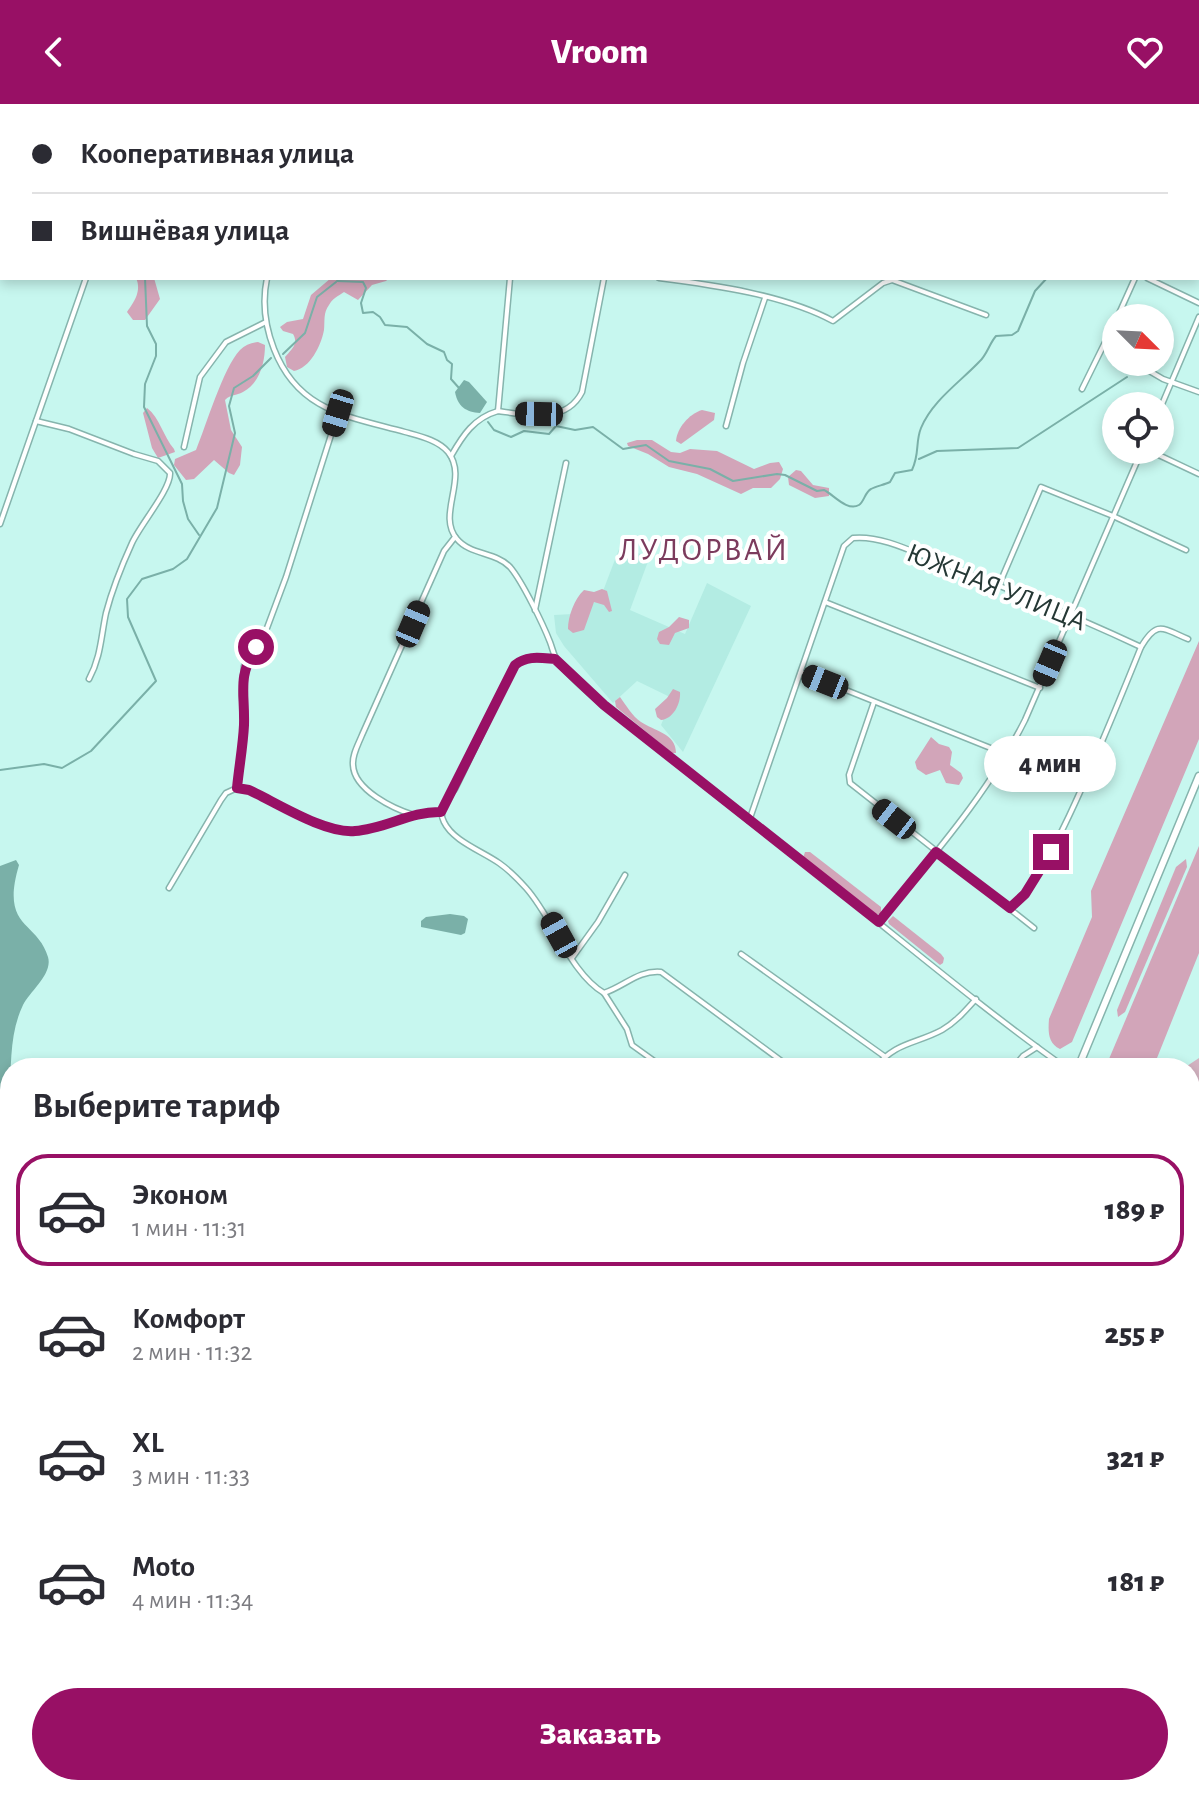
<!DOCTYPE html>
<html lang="ru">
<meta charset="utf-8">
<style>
body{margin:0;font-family:"Alegreya Sans",sans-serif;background:#f2f2f3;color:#2b2b33;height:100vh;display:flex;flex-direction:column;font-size:30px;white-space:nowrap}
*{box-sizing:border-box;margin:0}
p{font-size:26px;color:#7c7c81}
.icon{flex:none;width:44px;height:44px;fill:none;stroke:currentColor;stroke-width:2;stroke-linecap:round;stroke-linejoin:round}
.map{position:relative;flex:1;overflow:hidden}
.details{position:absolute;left:0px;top:954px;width:1200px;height:738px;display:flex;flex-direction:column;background:#fff;border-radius:32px 32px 0 0;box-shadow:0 4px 12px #0003}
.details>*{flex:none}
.hud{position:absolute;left:0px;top:0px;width:1200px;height:176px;box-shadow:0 4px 12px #0003;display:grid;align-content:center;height:176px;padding:0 32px;background:#fff}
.needle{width:52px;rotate:114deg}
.controls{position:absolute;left:1102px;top:200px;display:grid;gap:16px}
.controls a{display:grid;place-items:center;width:72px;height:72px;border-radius:50%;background:#fff;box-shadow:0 4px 12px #0003;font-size:40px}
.end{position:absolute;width:36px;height:36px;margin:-18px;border:10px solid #981065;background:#fff;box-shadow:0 0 0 4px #fff}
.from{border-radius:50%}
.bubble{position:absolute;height:56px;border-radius:28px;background:#fff;box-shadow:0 4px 12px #0003;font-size:26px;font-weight:800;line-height:56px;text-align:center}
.car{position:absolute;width:24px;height:48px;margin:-24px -12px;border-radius:10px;box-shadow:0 0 6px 2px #0007;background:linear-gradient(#222 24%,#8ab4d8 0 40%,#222 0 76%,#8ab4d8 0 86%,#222 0)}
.hud b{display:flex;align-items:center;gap:28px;height:76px;font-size:30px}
.hud b+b{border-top:2px solid #e1e1e2}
.hud i{width:20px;height:20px;background:#2b2b33}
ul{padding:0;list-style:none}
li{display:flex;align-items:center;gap:24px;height:112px;margin:0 16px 12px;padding:0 16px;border:4px solid transparent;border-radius:32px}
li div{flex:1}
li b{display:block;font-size:30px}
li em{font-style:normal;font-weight:800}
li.current{border-color:#981065}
li>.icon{width:72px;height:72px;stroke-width:1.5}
h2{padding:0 32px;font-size:36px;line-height:96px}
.action{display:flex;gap:16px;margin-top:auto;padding:16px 32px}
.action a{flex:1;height:92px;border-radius:48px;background:#981065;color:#fff;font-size:32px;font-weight:800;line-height:92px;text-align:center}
header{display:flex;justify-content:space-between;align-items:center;height:104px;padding:0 32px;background:#981065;color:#fff;font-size:36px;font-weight:800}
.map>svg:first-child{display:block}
.built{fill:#b3ece3}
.green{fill:#d3b3c1}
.forest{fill:#d2a5b9}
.water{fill:#7ab0a8}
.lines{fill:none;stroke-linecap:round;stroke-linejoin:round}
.stream{stroke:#7ab0a8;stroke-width:2}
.street-casing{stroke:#86b4ad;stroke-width:7}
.secondary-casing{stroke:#86b4ad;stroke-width:9}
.street{stroke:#fff;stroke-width:4}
.secondary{stroke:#fff;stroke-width:6}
.route{stroke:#981065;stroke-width:10}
.labels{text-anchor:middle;stroke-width:8;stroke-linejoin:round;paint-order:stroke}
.street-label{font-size:28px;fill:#253835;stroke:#fff}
.quarter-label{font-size:32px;letter-spacing:2px;fill:#7c3b5d;stroke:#fff}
</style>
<header><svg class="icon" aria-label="back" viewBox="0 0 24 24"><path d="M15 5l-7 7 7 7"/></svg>Vroom<svg class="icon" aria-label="heart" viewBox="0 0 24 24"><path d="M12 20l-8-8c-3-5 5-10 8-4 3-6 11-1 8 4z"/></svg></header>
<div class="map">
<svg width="1199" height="1691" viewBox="0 0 1199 1691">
<rect width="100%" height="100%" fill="#c7f7ef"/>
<!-- built -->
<path class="built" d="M619 445 650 452 630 506 685 530 707 479 751 502 683 648 661 621 672 594 637 577 613 599 564 542 556 529 554 511 573 510 600 495Z"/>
<!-- green -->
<g class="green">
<path d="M1199 954V1155L1190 1162V964H1184Z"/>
<path d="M418 1682H730L728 1691H414Z"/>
</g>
<!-- forest -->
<g class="forest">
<path d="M136 174H154L160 195 145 216H133L127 208C134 198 142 187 136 174Z"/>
<path d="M331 174H389L386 177 372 181 358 196 344 188C338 192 332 195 329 201 323 209 325 217 324 226 321 242 310 264 294 267L287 263 285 253C291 246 299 240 293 230L283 227 280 223 287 218 303 215 311 191Z"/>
<path d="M258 238 265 241C265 258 260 279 243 288 236 292 231 290 225 296L231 326 242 343 240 361 234 371 229 369 214 356 194 375 186 376 174 361 175 355 196 346C206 322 223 264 240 246 245 241 251 239 258 238Z"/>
<path d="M147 304C160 314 163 332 174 345L175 348 158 354 152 344 143 309Z"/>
<path d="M702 306 715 309 714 316 681 340 676 337C677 324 689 310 702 306Z"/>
<path d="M637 336H652L671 348 680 349 690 345 717 347 754 365 770 359 779 358 783 365 780 375 771 384H753L741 390 697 370 669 363 648 350 628 342 627 339Z"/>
<path d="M796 366 801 367 813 381 829 384V392L815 394 789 381 788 373Z"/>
<path d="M602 485 607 487 612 507 609 508 604 501 594 498 584 526 573 529 568 525C568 513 574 495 584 486L594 488Z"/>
<path d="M679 513 689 516V524L675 529 669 541 660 540 657 535 659 528 669 523Z"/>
<path d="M1199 537V635L1072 938 1060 945C1048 939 1048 928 1049 915L1092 813 1091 787Z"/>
<path d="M673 585 680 588C681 600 673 615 661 616L657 613 655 605 667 594Z"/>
<path d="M620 593C626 601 632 612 641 618 654 627 676 629 676 649H672L616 603 615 597Z"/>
<path d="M931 633 939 640 949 643 952 648 950 661 961 669 963 674 959 681 946 679 940 666 926 671 917 665 915 658Z"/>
<path d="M1199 742V849L1153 964H1109V955Z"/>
<path d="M805 748H810L881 803V810H876L803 754Z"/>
<path d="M1186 755 1187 763 1125 908 1118 913 1117 906 1176 763Z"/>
<path d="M893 812 941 850 944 854 943 859 940 861 889 820 888 817Z"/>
<path d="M1190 999 1199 1003V1040L1190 1061Z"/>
<path d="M0 1483 10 1513V1682H100L107 1691H0Z"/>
</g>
<!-- water -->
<g class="water">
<path d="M464 276 469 278 487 298 480 309C466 308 458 303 455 288Z"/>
<path d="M16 756 19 761C0 825 37 816 48 853 53 870 30 887 23 901 9 930 12 961 9 990L0 998V762Z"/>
<path d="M450 810 464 812 468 815 465 829 461 831 421 823V817L426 813Z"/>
</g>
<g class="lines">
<!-- stream -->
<g class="stream">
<path d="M124 0 125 2"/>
<path d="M409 2 410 0"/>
<path d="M1162 2 1164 0"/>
<path d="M145 174 147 222 156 240V252L145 280 144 303 182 380 183 397 188 415 199 431"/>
<path d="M337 177 363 178 366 184 361 199 363 209 373 208 380 213 385 221 407 223 427 240 444 248 447 256 452 260 451 275 459 284"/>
<path d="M283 250 305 229 317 193 336 178"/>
<path d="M488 318 494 326 511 333 524 327 549 330 556 322 575 326 593 323 623 345 646 341 669 357 710 365 733 377 777 370 785 371 817 387 824 386C833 390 847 408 859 401 864 398 865 388 871 385 876 382 884 381 890 378L895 369 912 366C920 349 915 339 921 324 932 297 960 278 979 258 987 251 989 240 996 232L1012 231 1018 227 1035 187 1047 174"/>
<path d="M919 355 937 347 1018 344 1127 273"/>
<path d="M0 666 44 660 62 664 91 647 156 577 128 513 127 495 142 475 173 465 187 455 217 404 235 329 229 302 234 284 253 272 271 254"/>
<path d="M1190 1185 1199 1178"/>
<path d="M1190 1231 1199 1245"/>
<path d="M852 1691 855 1682"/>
</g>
<!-- street casing -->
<g class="street-casing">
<g id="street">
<path d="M55 0 60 2"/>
<path d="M625 0 632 2"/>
<path d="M1005 0 1009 2"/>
<path d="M36 2V0"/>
<path d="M202 2V0"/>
<path d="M326 2V0"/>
<path d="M538 2 539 0"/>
<path d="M640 2 641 0"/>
<path d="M870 2V0"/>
<path d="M1081 2 1082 0"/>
<path d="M1156 2 1157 0"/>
<path d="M1198 65H1199"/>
<path d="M0 101 2 96"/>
<path d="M267 174C262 198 265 222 274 245 298 307 347 312 405 328 419 332 438 336 448 348 469 374 436 411 457 435 470 451 496 448 510 463 522 477 543 520 550 538 553 546 554 553 559 560 586 590 620 614 651 639 700 678 749 717 798 755 888 824 974 899 1066 964"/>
<path d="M659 174C714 181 785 191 833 217L883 179 892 176 986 211"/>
<path d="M1147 174 1199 199"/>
<path d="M1117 214 1135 174"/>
<path d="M1105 241 1116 247"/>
<path d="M1134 258 1163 275 1199 288"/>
<path d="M1082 285 1116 216"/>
<path d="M1160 305 1199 213"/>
<path d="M498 307 510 174"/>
<path d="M36 317 69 325 134 350 158 357 170 369C171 385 140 421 132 439 122 461 112 486 106 509 101 532 101 553 89 575"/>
<path d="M726 322 743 259 765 194"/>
<path d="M184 343 200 273 226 238 266 218"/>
<path d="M1148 346 1199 370"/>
<path d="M451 352C463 331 474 314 498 307 527 311 566 320 582 288L604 174"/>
<path d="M0 420 86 174"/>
<path d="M999 481 1041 383 1113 412 1186 446"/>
<path d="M825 498 1040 584"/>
<path d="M535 506 566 359"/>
<path d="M555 555H524L515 561 455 685C447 696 437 705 444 718 453 737 482 747 499 759 509 766 518 775 526 784 553 814 570 869 604 889 625 882 638 866 661 868L791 964"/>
<path d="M801 568 1008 651"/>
<path d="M874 598 849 671 850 679 1034 824"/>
<path d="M237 684 249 686C282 702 330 734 367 725 392 719 415 707 441 708"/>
<path d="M414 711C394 705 354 686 353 661 352 651 358 641 362 631L444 447 455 433"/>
<path d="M749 717 844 442 853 434C882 431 915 449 941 459 1009 485 1075 512 1141 543"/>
<path d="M169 784 221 696 226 689 237 684 244 620 242 590 244 562 267 524 286 473 338 309"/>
<path d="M1010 804C1038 779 1053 745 1069 712 1095 657 1118 600 1141 543 1157 516 1162 524 1188 535"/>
<path d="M879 818C931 754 988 690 1025 616L1142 346"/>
<path d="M741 850 884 952"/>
<path d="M572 854 598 818 625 771"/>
<path d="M604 889 627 925 632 941 664 964"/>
<path d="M875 964C895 938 916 940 942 926 956 918 966 906 976 895"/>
<path d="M1013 964 1023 952 1037 943"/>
<path d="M1194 1211 1199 1219"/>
<path d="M0 1281 10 1289"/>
<path d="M1190 1313 1199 1330"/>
<path d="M0 1432 10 1426"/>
<path d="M1190 1457 1199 1471"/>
<path d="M1190 1555 1199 1554"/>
<path d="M1006 1682 1007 1691"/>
<path d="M1085 1682 1086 1691"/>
<path d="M1163 1682 1164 1691"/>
<path d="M133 1691 137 1682"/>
<path d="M218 1691 221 1682"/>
<path d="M303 1691 307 1682"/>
<path d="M387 1691 391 1682"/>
<path d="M475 1691 479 1682"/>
<path d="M535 1691 539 1682"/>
<path d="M625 1691 629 1682"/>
<path d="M688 1691 692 1682"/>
<path d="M846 1691 849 1682"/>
<path d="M929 1691V1682"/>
</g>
</g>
<!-- secondary casing -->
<g class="secondary-casing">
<g id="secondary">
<path d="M1078 964 1199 672"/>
<path d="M773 1691 776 1682"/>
</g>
</g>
<!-- street -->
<use href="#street" class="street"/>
<!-- secondary -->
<use href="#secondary" class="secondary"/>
</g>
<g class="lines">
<!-- route -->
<path class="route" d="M256 543C237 574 245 587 244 621 243 642 239 663 237 684L249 686C277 699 325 730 355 727 385 725 411 707 441 708L515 561C527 551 541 554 555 555L604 601 879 818 936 748 1010 804 1025 790 1051 748"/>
</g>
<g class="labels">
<!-- street labels -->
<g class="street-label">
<text transform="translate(997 482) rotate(22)" y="10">ЮЖНАЯ УЛИЦА</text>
</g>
<!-- quarter labels -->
<g class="quarter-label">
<text x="704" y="456">ЛУДОРВАЙ</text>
</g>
</g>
</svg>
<div class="controls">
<a><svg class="needle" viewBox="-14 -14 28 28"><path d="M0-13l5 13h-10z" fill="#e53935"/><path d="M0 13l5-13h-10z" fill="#7c7c81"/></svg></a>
<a><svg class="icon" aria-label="locate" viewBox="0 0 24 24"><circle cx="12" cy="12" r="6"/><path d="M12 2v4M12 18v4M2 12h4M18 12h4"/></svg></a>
</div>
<i class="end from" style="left:256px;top:543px"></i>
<i class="end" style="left:1051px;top:748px"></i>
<div class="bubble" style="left:984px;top:632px;width:132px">4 мин</div>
<i class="car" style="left:338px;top:309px;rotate:197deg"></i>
<i class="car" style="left:539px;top:310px;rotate:271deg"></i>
<i class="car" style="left:413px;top:520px;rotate:23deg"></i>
<i class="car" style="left:1050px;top:559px;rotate:203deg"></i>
<i class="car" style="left:825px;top:578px;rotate:292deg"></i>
<i class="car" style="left:894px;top:715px;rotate:308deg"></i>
<i class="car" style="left:559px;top:831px;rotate:331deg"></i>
<div class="hud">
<b><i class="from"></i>Кооперативная улица</b>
<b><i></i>Вишнёвая улица</b>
</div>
<section class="details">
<h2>Выберите тариф</h2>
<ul>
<li class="current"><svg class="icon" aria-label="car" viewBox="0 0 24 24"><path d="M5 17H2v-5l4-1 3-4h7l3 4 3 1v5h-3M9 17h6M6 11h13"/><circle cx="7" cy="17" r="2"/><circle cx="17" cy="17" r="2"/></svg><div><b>Эконом</b><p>1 мин · 11:31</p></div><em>189 ₽</em></li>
<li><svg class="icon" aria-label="car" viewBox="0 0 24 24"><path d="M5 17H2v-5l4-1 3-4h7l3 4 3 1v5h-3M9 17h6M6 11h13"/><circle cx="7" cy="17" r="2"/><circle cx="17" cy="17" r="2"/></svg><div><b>Комфорт</b><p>2 мин · 11:32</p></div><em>255 ₽</em></li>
<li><svg class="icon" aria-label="car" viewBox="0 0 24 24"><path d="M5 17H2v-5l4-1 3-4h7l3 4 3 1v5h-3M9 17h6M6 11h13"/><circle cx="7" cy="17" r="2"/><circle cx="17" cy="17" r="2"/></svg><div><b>XL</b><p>3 мин · 11:33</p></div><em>321 ₽</em></li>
<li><svg class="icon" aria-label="car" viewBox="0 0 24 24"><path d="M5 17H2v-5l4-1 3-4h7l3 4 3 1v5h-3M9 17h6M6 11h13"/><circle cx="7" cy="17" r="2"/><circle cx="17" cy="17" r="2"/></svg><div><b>Moto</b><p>4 мин · 11:34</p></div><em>181 ₽</em></li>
</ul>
<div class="action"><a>Заказать</a></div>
</section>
</div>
